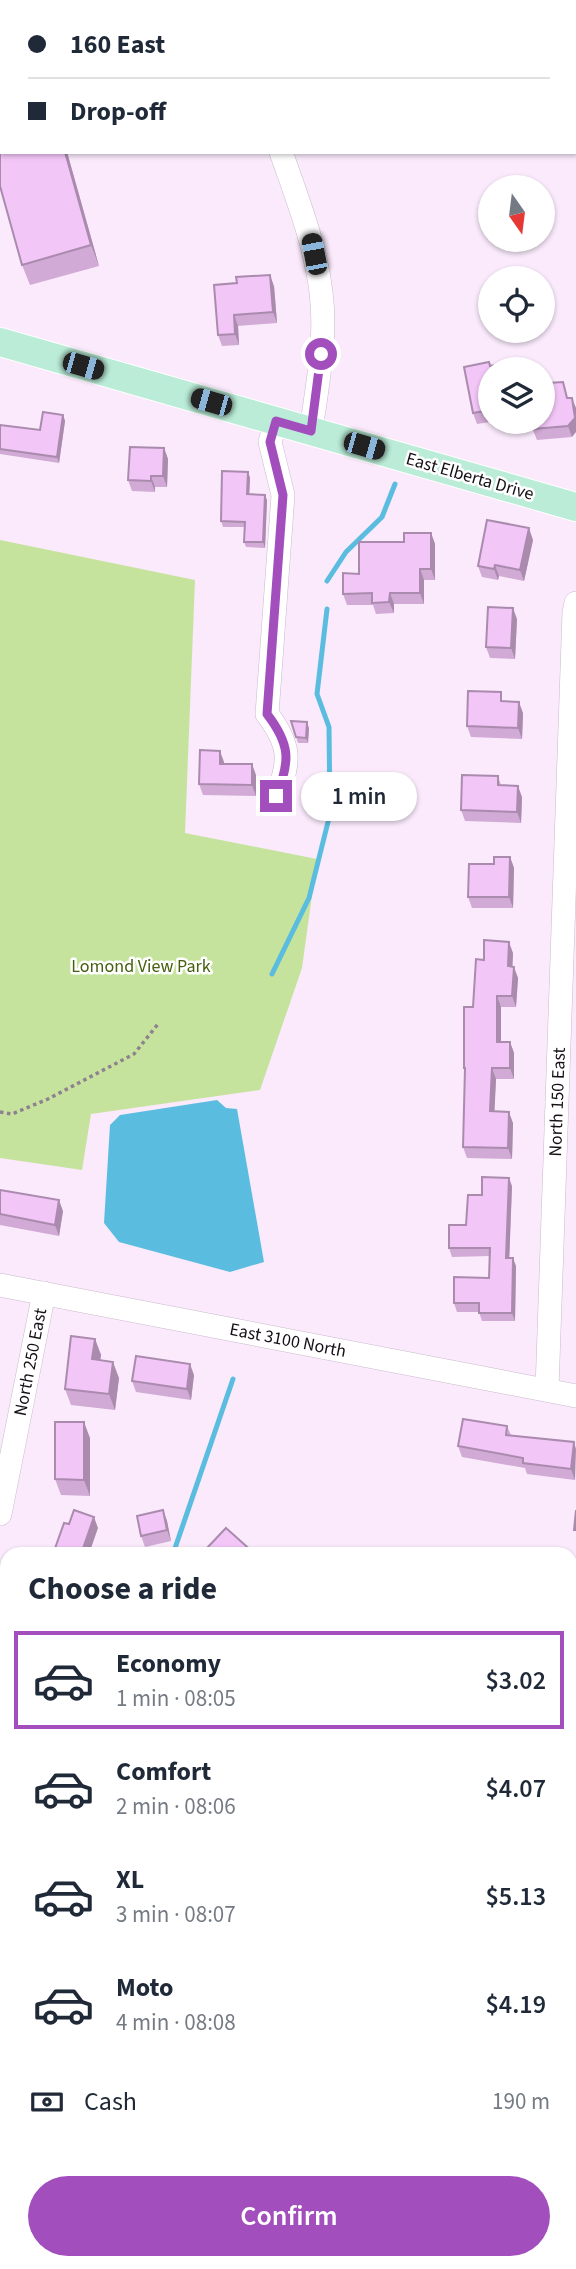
<!DOCTYPE html>
<meta charset="utf-8">
<style>
body{margin:0;font-family:"Source Sans 3",sans-serif;background:#f2f2f3;color:#1f2937;height:100vh;display:flex;flex-direction:column;font-size:26px;white-space:nowrap}
*{box-sizing:border-box;margin:0}
p{font-size:23px;color:#747a83}
.icon{flex:none;width:38px;height:38px;fill:none;stroke:currentColor;stroke-width:2;stroke-linecap:round;stroke-linejoin:round}
.map{position:relative;flex:1;overflow:hidden}
.details{position:absolute;left:0px;top:1547px;width:578px;height:723px;display:flex;flex-direction:column;background:#fff;border-radius:21px 21px 0 0;box-shadow:0 2px 5px #0004}
.details>*{flex:none}
.banner{position:absolute;left:0px;top:0px;width:578px;height:154px;box-shadow:0 2px 5px #0004;display:grid;align-content:center;height:154px;padding:0 28px;background:#fff}
.needle{width:46px;rotate:166deg}
.tools{position:absolute;left:478px;top:175px;display:grid;gap:14px}
.tools a{display:grid;place-items:center;width:77px;height:77px;border-radius:50%;background:#fff;box-shadow:0 2px 5px #0004;font-size:35px}
.end{position:absolute;width:32px;height:32px;margin:-16px;border:9px solid #a34ebd;background:#fff;box-shadow:0 0 0 4px #fff}
.from{border-radius:50%}
.bubble{position:absolute;height:49px;border-radius:24px;background:#fff;box-shadow:0 2px 5px #0004;font-size:23px;font-weight:600;line-height:49px;text-align:center}
.car{position:absolute;width:21px;height:42px;margin:-21px -10px;border-radius:9px;box-shadow:0 0 5px 2px #0007;background:linear-gradient(#222 24%,#8ab4d8 0 40%,#222 0 76%,#8ab4d8 0 86%,#222 0)}
.banner b{display:flex;align-items:center;gap:24px;height:66px;font-size:26px}
.banner b+b{border-top:2px solid #e0e1e3}
.banner i{width:18px;height:18px;background:#1f2937}
ul{padding:0;list-style:none}
li{display:flex;align-items:center;gap:21px;height:98px;margin:0 14px 10px;padding:0 14px;border:4px solid transparent;border-radius:0px}
li div{flex:1}
li b{display:block;font-size:26px}
li em{font-style:normal;font-weight:600}
li.selected{border-color:#a34ebd}
li>.icon{width:63px;height:63px;stroke-width:1.5}
h2{padding:0 28px;font-size:32px;line-height:84px}
.pay{display:flex;align-items:center;gap:18px;height:77px;padding:0 28px;font-size:26px}
.pay p{margin-inline-start:auto}
.cta{display:flex;gap:14px;margin-top:auto;padding:14px 28px}
.cta a{flex:1;height:80px;border-radius:42px;background:#a34ebd;color:#fff;font-size:28px;font-weight:600;line-height:80px;text-align:center}
.map>svg:first-child{display:block}
.green{fill:#c6e39d}
.water{fill:#5abddf}
.lines{fill:none;stroke-linecap:round;stroke-linejoin:round}
.stream{stroke:#5abddf;stroke-width:5}
.minor-casing{stroke:#c9bacb;stroke-width:24}
.major-casing{stroke:#fff;stroke-width:30}
.path{stroke:#8e828f;stroke-width:3.5;stroke-dasharray:3.5 3.5;stroke-linecap:butt}
.minor{stroke:#fff;stroke-width:23}
.major{stroke:#baecd7;stroke-width:28}
.wall{fill:#d1aad5}
.shaded-wall{fill:#aa8bae}
.building{fill:#f3c6f8;stroke:#aa8bae;stroke-width:2}
.route{stroke:#a34ebd;stroke-width:9}
.labels{text-anchor:middle;stroke-width:5;stroke-linejoin:round;paint-order:stroke}
.street-label{font-size:18px;fill:#161016;stroke:#fff}
.park-label{font-size:18px;fill:#455f0e;stroke:#fff}
</style>
<div class="map">
<svg width="576" height="2269" viewBox="0 0 576 2269">
<rect width="100%" height="100%" fill="#faeafc"/>
<!-- green -->
<path class="green" d="M0 540 195 580 185 833 317 859 302 968 260 1090 91 1114 82 1170 0 1158Z"/>
<!-- water -->
<path class="water" d="M217 1100 226 1108 237 1109 264 1262 230 1272 119 1242 104 1223 110 1125 120 1115Z"/>
<g class="lines">
<!-- stream -->
<g class="stream">
<path d="M327 581 346 552 382 517 395 484"/>
<path d="M272 974 309 898 330 814 329 727 317 694 327 609"/>
<path d="M173 1554 233 1379"/>
<path d="M0 1739H7"/>
</g>
<!-- minor casing -->
<g class="minor-casing">
<g id="minor">
<path d="M227 0V2"/>
<path d="M281 152C297 198 315 243 321 292 327 338 317 386 311 431"/>
<path d="M276 421 270 442 283 495 267 714C290 744 291 761 277 796"/>
<path d="M0 1285 576 1396"/>
<path d="M547 1390 574 612 576 603"/>
<path d="M0 1514 44 1293"/>
<path d="M570 1686H576"/>
<path d="M0 1879 7 1876"/>
<path d="M570 1970 576 1969"/>
</g>
</g>
<!-- major casing -->
<g class="major-casing">
<path id="major" d="M0 342 576 507"/>
</g>
<!-- path -->
<path class="path" d="M0 1112 12 1114 48 1099 134 1054 158 1024"/>
<!-- minor -->
<use href="#minor" class="minor"/>
<!-- major -->
<use href="#major" class="major"/>
</g>
<!-- wall -->
<g class="wall">
<path d="M67 152 99 266 30 285 22 265Z"/>
<path d="M237 283 274 286 277 323 238 326 239 345 222 346 218 335Z"/>
<path d="M508 362 511 369H490V422L477 424 473 413 490 366Z"/>
<path d="M566 393 572 437 537 440 533 430 518 432 515 422H542Z"/>
<path d="M63 415 65 421 59 463 0 454V425L40 430Z"/>
<path d="M164 448 168 459 167 487H155V492L132 491 128 480Z"/>
<path d="M248 472 250 478 249 494 267 500 265 548 246 547 244 542V527H223L221 521Z"/>
<path d="M431 533 435 544V580H424V604H394V613L376 614 373 605H347L343 594 359 574 404 542Z"/>
<path d="M533 540 524 581 499 576 498 580 482 577 478 566Z"/>
<path d="M517 619 515 659 490 658 486 647Z"/>
<path d="M504 701 523 713 522 739 471 737 467 726Z"/>
<path d="M291 721 309 728 308 743H298Z"/>
<path d="M224 762V764L256 775V796L203 795 199 784Z"/>
<path d="M498 776 501 785 522 797 521 823 465 821 461 810Z"/>
<path d="M510 857 514 868 513 908H472L468 897 494 864Z"/>
<path d="M513 953 512 967 518 978 516 1007H501V1042H510L514 1053V1079H496L494 1111 513 1123 512 1159 467 1158 463 1147 465 1073 464 1068 473 1007 484 960Z"/>
<path d="M512 1186 509 1258 516 1266 515 1321H482L479 1312H457L454 1303 489 1278 490 1256 452 1257 449 1248 466 1225 482 1195Z"/>
<path d="M0 1190 63 1211 59 1236 0 1225Z"/>
<path d="M95 1339 101 1355 100 1360 119 1378 115 1410 71 1405 65 1389Z"/>
<path d="M194 1375 191 1400 136 1392 132 1381Z"/>
<path d="M507 1426 511 1435 574 1442 575 1480 527 1474 525 1468 462 1457 458 1446Z"/>
<path d="M90 1438V1496L61 1495 55 1479Z"/>
<path d="M163 1510 167 1521 171 1541 145 1547 141 1536Z"/>
<path d="M571 1572 575 1583H576V1636L570 1637Z"/>
<path d="M7 1617V1658L0 1660V1621Z"/>
<path d="M576 1717V1772H572L570 1768V1718Z"/>
<path d="M7 1758V1819L0 1822V1773L6 1771Z"/>
<path d="M576 1882V1925L570 1926V1884Z"/>
<path d="M88 2263H102L98 2269Z"/>
</g>
<!-- shaded-wall -->
<g class="shaded-wall">
<path d="M65 152H67L99 266 91 245Z"/>
<path d="M270 275 274 286 277 323 273 312Z"/>
<path d="M234 315 238 326 239 345 235 334Z"/>
<path d="M572 398 576 408V432L572 437 568 426Z"/>
<path d="M63 415 65 421 59 463 57 457Z"/>
<path d="M164 448 168 459 167 487 163 476Z"/>
<path d="M248 472 250 478 249 500 247 494Z"/>
<path d="M151 476 155 487V492L151 481Z"/>
<path d="M265 495 267 500 265 548 263 542Z"/>
<path d="M529 528 533 540 524 581 520 570Z"/>
<path d="M431 533 435 544V580L431 569Z"/>
<path d="M495 565 499 576 498 580 494 569Z"/>
<path d="M420 569 424 580V604L420 593Z"/>
<path d="M390 593 394 604V613L389 602Z"/>
<path d="M513 608 517 619 515 659 511 648Z"/>
<path d="M519 702 523 713 522 739 518 728Z"/>
<path d="M307 722 309 728 308 743 306 738Z"/>
<path d="M220 751 224 762V775L220 764Z"/>
<path d="M252 764 256 775V796L252 785Z"/>
<path d="M518 786 522 797 521 823 517 812Z"/>
<path d="M510 857 514 868 513 908 509 897Z"/>
<path d="M509 942 513 953 512 977 508 966Z"/>
<path d="M514 967 518 978 516 1007 512 996Z"/>
<path d="M497 996 501 1007V1053L497 1042Z"/>
<path d="M510 1042 514 1053V1079L510 1068Z"/>
<path d="M492 1068 496 1079 494 1122 490 1111Z"/>
<path d="M509 1112 513 1123 512 1159 508 1148Z"/>
<path d="M509 1178 512 1186 509 1266 506 1258Z"/>
<path d="M59 1200 63 1211 59 1236 55 1225Z"/>
<path d="M513 1258 516 1266 515 1321 512 1313Z"/>
<path d="M95 1339 101 1355 98 1375 92 1359Z"/>
<path d="M113 1362 119 1378 115 1410 109 1394Z"/>
<path d="M190 1364 194 1375 191 1400 187 1389Z"/>
<path d="M84 1422 90 1438V1496L84 1480Z"/>
<path d="M574 1442 576 1449 575 1480 571 1469Z"/>
<path d="M163 1510 167 1521 171 1541 167 1530Z"/>
<path d="M94 1517 98 1528 89 1554H81Z"/>
<path d="M95 2263H102L98 2269Z"/>
</g>
<!-- building -->
<g class="building">
<path d="M0 113H2V152H65L91 245 22 265 0 186Z"/>
<path d="M270 275 273 312 234 315 235 334 218 335 214 285 237 283 236 277Z"/>
<path d="M489 362 490 366 508 362 510 369H490V410L473 413 464 367Z"/>
<path d="M563 382 567 398H572L575 418 568 426 533 429 532 422H542V392L549 391 548 383Z"/>
<path d="M43 412 63 415 57 457 0 449V425L40 430Z"/>
<path d="M130 447 164 448 163 476H151V481L128 480Z"/>
<path d="M222 471 248 472 247 494 265 495 263 542H244L245 522 221 521Z"/>
<path d="M487 520 529 528 520 570 495 565 494 569 478 566Z"/>
<path d="M404 533H431V569H420V593H390L389 602 372 603V593L343 594V573L359 574V542H404Z"/>
<path d="M488 607 513 608 511 648 486 647Z"/>
<path d="M468 691 501 692V701L519 702 518 728 467 726Z"/>
<path d="M291 721 307 722 306 738 296 737Z"/>
<path d="M200 750 220 751V764H252V785L199 784Z"/>
<path d="M462 775 498 776V785L518 786 517 812 461 810Z"/>
<path d="M494 857H510L509 897H468L469 864H494Z"/>
<path d="M484 940 509 942 508 966 514 967 512 996H497V1042H510V1068H492L490 1111 509 1112 508 1148 463 1147 465 1068H464V1007H473L476 959 484 960Z"/>
<path d="M482 1177 509 1178 506 1258H513L512 1313H479V1303H454V1277L489 1278 490 1248H449V1225H466L468 1195H482Z"/>
<path d="M0 1190 59 1200 55 1225 0 1214Z"/>
<path d="M71 1336 95 1339 92 1359 113 1362 109 1394 65 1389Z"/>
<path d="M136 1356 190 1364 187 1389 132 1381Z"/>
<path d="M463 1419 507 1426 506 1435 574 1442 571 1469 523 1463V1458L458 1446Z"/>
<path d="M55 1422H84V1480L55 1479Z"/>
<path d="M74 1510 94 1517 81 1554H53L64 1523 69 1524Z"/>
<path d="M163 1510 167 1530 141 1536 137 1516Z"/>
<path d="M576 1510V1530H574Z"/>
<path d="M226 1528 255 1554H214L207 1548Z"/>
<path d="M571 1572 572 1583H576V1619L570 1620Z"/>
<path d="M7 1617V1642L0 1644V1621Z"/>
<path d="M576 1717V1755L570 1756V1718Z"/>
<path d="M7 1758V1802L0 1804V1773L6 1771 2 1760Z"/>
<path d="M576 1882V1910L570 1911V1884Z"/>
<path d="M3 1915H7V1931Z"/>
<path d="M572 2000H576V2030L575 2031Z"/>
<path d="M41 2264 51 2269H39Z"/>
</g>
<g class="lines">
<!-- route -->
<path class="route" d="M276 796C291 761 290 744 267 714L283 495 270 442 276 421 311 431 321 354"/>
</g>
<g class="labels">
<!-- street labels -->
<g class="street-label">
<text transform="translate(470 476) rotate(16)" y="6">East Elberta Drive</text>
<text transform="translate(557 1102) rotate(-88)" y="6">North 150 East</text>
<text transform="translate(288 1340) rotate(11)" y="6">East 3100 North</text>
<text transform="translate(30 1362) rotate(-79)" y="6">North 250 East</text>
</g>
<!-- park labels -->
<g class="park-label">
<text x="141" y="972">Lomond View Park</text>
</g>
</g>
</svg>
<div class="tools">
<a><svg class="needle" viewBox="-14 -14 28 28"><path d="M0-13l5 13h-10z" fill="#e53935"/><path d="M0 13l5-13h-10z" fill="#747a83"/></svg></a>
<a><svg class="icon" aria-label="locate" viewBox="0 0 24 24"><circle cx="12" cy="12" r="6"/><path d="M12 2v4M12 18v4M2 12h4M18 12h4"/></svg></a>
<a><svg class="icon" aria-label="layers" viewBox="0 0 24 24"><path d="M12 4l9 5-9 5-9-5zM3 14l9 5 9-5"/></svg></a>
</div>
<i class="end from" style="left:321px;top:354px"></i>
<i class="end" style="left:276px;top:796px"></i>
<div class="bubble" style="left:301px;top:772px;width:116px">1 min</div>
<i class="car" style="left:314px;top:254px;rotate:349deg"></i>
<i class="car" style="left:83px;top:366px;rotate:106deg"></i>
<i class="car" style="left:211px;top:402px;rotate:286deg"></i>
<i class="car" style="left:364px;top:446px;rotate:106deg"></i>
<div class="banner">
<b><i class="from"></i>160 East</b>
<b><i></i>Drop-off</b>
</div>
<section class="details">
<h2>Choose a ride</h2>
<ul>
<li class="selected"><svg class="icon" aria-label="car" viewBox="0 0 24 24"><path d="M5 17H2v-5l4-1 3-4h7l3 4 3 1v5h-3M9 17h6M6 11h13"/><circle cx="7" cy="17" r="2"/><circle cx="17" cy="17" r="2"/></svg><div><b>Economy</b><p>1 min · 08:05</p></div><em>$3.02</em></li>
<li><svg class="icon" aria-label="car" viewBox="0 0 24 24"><path d="M5 17H2v-5l4-1 3-4h7l3 4 3 1v5h-3M9 17h6M6 11h13"/><circle cx="7" cy="17" r="2"/><circle cx="17" cy="17" r="2"/></svg><div><b>Comfort</b><p>2 min · 08:06</p></div><em>$4.07</em></li>
<li><svg class="icon" aria-label="car" viewBox="0 0 24 24"><path d="M5 17H2v-5l4-1 3-4h7l3 4 3 1v5h-3M9 17h6M6 11h13"/><circle cx="7" cy="17" r="2"/><circle cx="17" cy="17" r="2"/></svg><div><b>XL</b><p>3 min · 08:07</p></div><em>$5.13</em></li>
<li><svg class="icon" aria-label="car" viewBox="0 0 24 24"><path d="M5 17H2v-5l4-1 3-4h7l3 4 3 1v5h-3M9 17h6M6 11h13"/><circle cx="7" cy="17" r="2"/><circle cx="17" cy="17" r="2"/></svg><div><b>Moto</b><p>4 min · 08:08</p></div><em>$4.19</em></li>
</ul>
<div class="pay"><svg class="icon" aria-label="cash" viewBox="0 0 24 24"><path d="M3 7h18v10H3z"/><circle cx="12" cy="12" r="2"/></svg>Cash<p>190 m</p></div>
<div class="cta"><a>Confirm</a></div>
</section>
</div>
